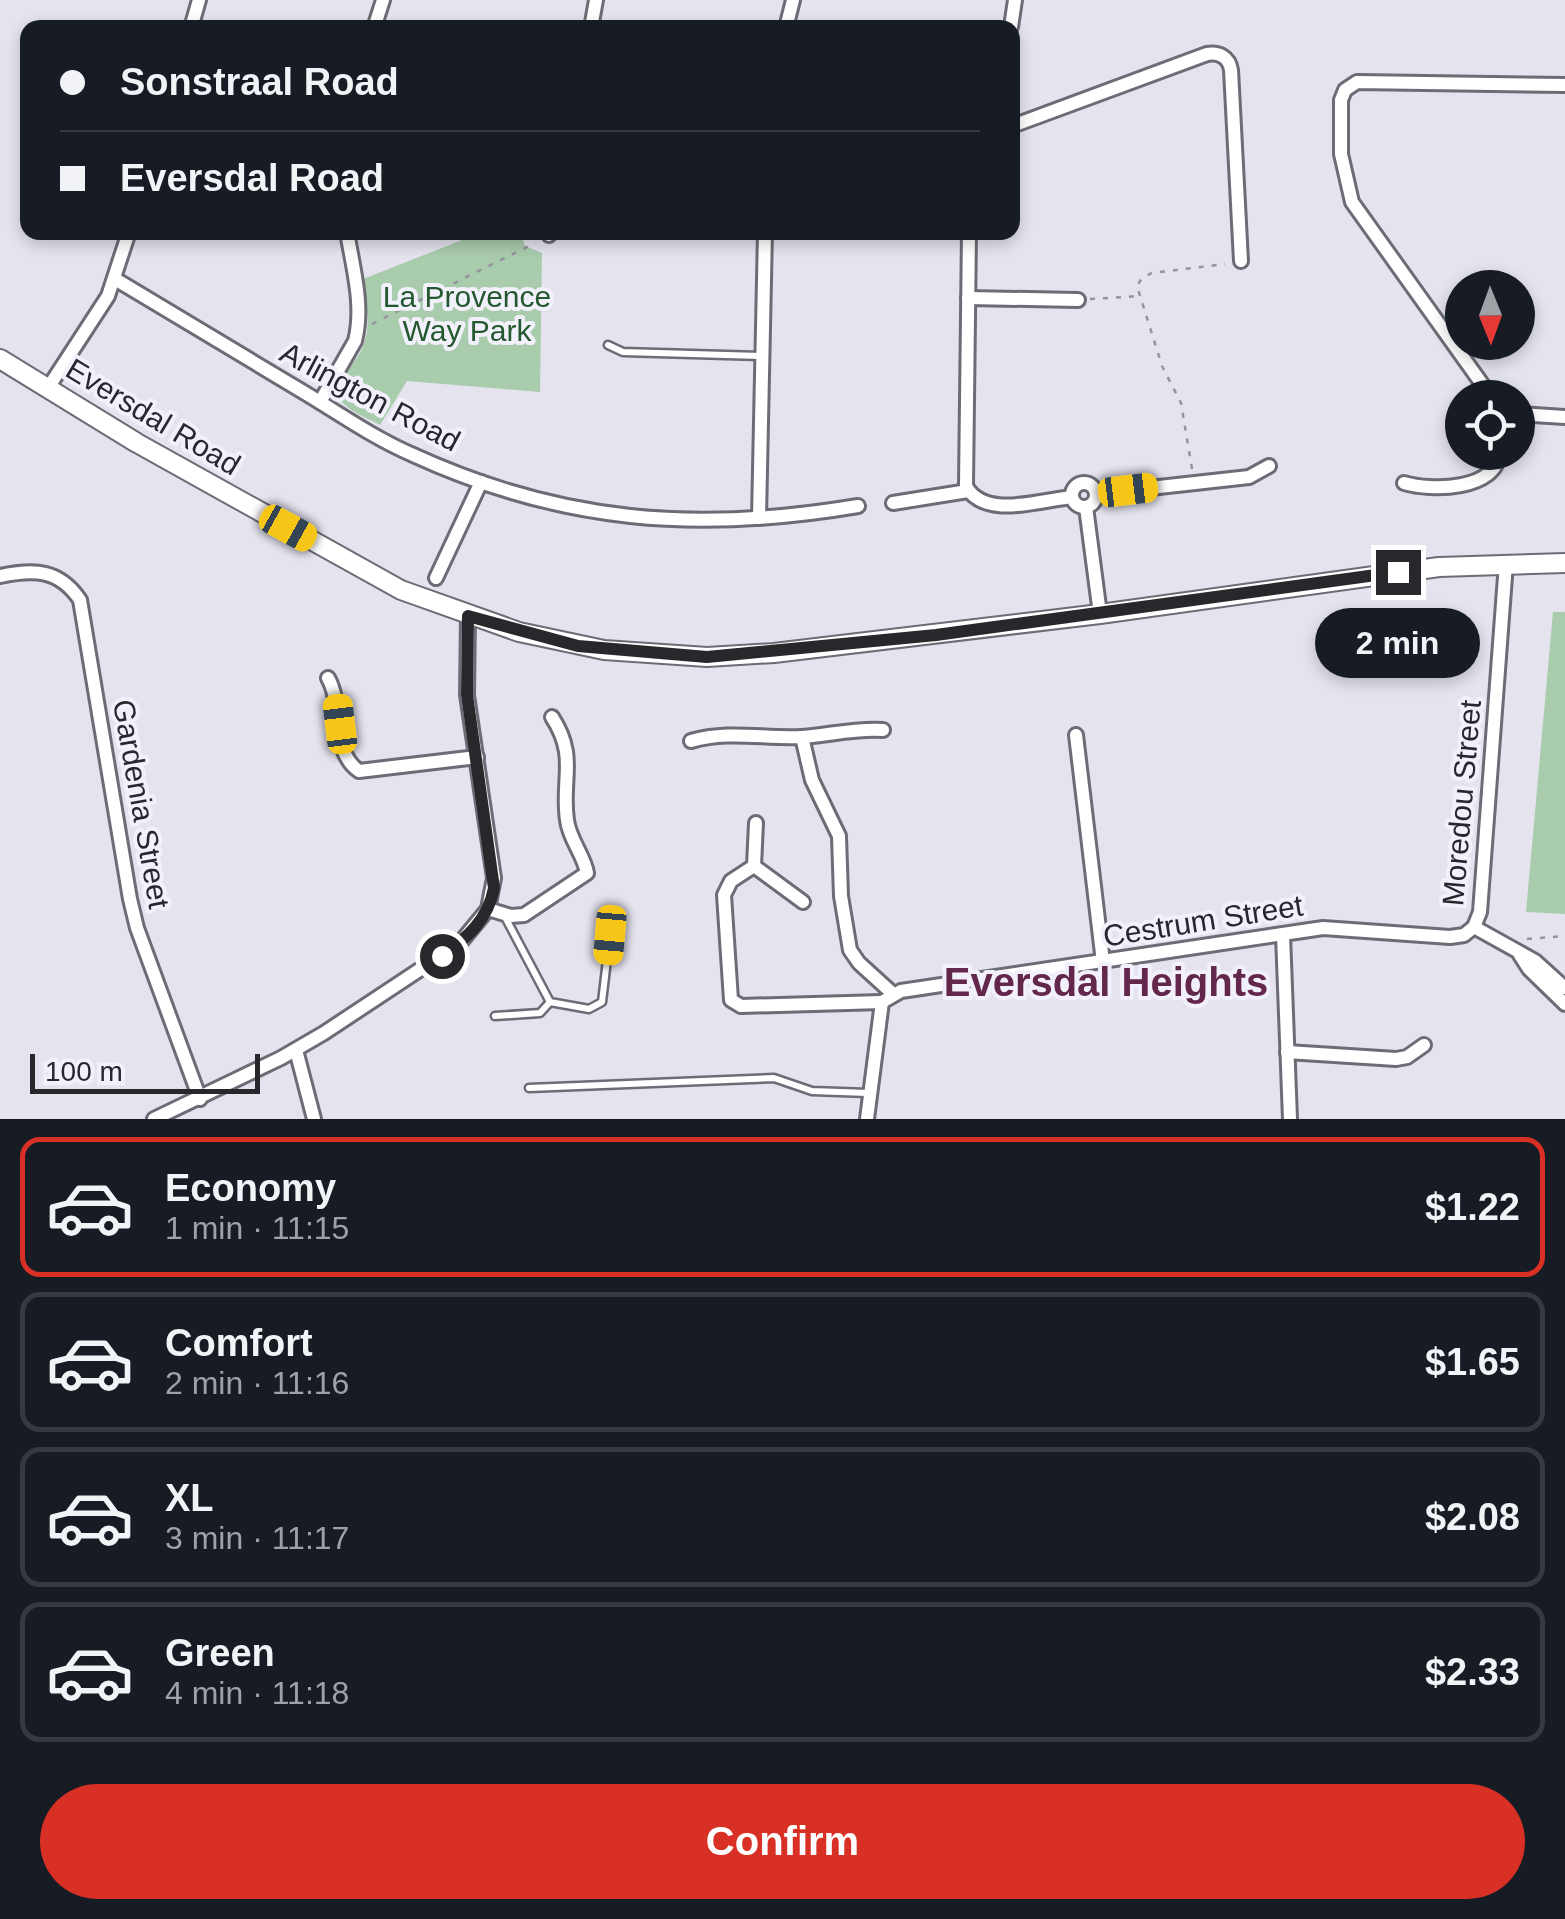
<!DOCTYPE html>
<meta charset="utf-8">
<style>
body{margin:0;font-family:Helvetica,sans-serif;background:#242831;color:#f1f3f6;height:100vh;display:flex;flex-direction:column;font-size:38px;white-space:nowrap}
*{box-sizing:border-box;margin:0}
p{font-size:32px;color:#9ea1a6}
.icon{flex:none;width:55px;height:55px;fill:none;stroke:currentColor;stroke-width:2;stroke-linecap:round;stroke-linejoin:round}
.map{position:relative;height:1119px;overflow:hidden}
.sheet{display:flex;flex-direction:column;background:#171b24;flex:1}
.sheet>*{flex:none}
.guide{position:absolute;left:20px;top:20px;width:1000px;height:220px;border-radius:20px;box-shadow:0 5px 15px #0003;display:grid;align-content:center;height:220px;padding:0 40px;background:#171b24}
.needle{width:65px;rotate:179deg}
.controls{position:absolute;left:1445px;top:270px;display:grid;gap:20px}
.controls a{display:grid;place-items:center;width:90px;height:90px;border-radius:50%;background:#171b24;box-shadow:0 5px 15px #0003;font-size:50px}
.scale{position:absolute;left:30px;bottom:25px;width:230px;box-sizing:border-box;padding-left:10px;border:5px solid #28282c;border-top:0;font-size:28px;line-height:35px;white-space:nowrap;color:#28282c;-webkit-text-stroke:8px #f1f0fb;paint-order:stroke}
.end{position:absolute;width:45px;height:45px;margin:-22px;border:12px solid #28282c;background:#fff;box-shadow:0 0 0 5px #fff}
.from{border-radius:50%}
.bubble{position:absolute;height:70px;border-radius:35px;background:#171b24;box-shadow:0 5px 15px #0003;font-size:32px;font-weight:800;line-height:70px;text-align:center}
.car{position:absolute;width:30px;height:60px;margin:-30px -15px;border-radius:12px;box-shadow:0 0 8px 2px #0007;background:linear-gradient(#f5c518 24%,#345 0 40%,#f5c518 0 76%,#345 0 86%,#f5c518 0)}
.guide b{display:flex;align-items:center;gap:35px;height:95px;font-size:38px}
.guide b+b{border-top:2px solid #363941}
.guide i{width:25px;height:25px;background:#f1f3f6}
ul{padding:18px 0 0;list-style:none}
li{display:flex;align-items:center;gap:30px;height:140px;margin:0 20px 15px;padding:0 20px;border:5px solid #363941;border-radius:20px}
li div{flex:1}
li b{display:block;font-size:38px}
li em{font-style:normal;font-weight:800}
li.selected{border-color:#d93025}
li>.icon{width:90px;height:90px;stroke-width:1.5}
.primary-button{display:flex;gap:20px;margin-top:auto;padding:20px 40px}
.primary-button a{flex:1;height:115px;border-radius:60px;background:#d93025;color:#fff;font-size:40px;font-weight:800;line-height:115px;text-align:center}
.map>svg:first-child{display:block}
.green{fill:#a9ccad}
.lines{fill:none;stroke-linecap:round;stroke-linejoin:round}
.service-casing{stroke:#6d6c76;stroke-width:11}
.minor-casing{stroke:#6d6c76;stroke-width:18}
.tertiary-casing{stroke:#6d6c76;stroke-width:22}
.path{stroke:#95949c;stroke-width:2.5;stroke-dasharray:5 8;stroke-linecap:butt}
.service{stroke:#fff;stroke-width:6}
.minor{stroke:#fff;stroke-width:12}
.tertiary{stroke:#fff;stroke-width:18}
.route{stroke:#28282c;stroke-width:12}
.labels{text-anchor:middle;stroke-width:8;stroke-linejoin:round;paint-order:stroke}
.park-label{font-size:30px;fill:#24592f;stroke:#f1f0fb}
.street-label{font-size:30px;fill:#28282c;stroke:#f1f0fb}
.district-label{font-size:40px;font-weight:bold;fill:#64274c;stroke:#f1f0fb}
</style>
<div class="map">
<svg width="1565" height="1119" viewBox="0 0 1565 1119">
<rect width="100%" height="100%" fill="#e4e3ee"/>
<!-- green -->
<g class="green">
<path d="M480 233H521L525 246 542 253 540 392 407 381 380 425C369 419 346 410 340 399 333 384 356 362 362 349 372 327 366 302 363 279Z"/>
<path d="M1553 612H1565V914L1526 912Z"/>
</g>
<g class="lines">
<!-- service casing -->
<g class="service-casing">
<g id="service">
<path d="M608 345 623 352 761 356"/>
<path d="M504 915 550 1002 589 1009 602 1002 610 935"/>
<path d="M495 1016 540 1013 550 1002"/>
<path d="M529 1088 774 1078 812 1091 868 1093"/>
</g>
</g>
<!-- minor casing -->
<g class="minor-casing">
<g id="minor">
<path d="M1011 27 1015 0"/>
<path d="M191 28 199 0"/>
<path d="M374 28 383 0"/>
<path d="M591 28 596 0"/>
<path d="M786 28 793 0"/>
<path d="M1012 126 1207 54C1219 52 1229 57 1231 70L1241 261"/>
<path d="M969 232 966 486C984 520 1041 500 1072 497"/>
<path d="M549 235 550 232"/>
<path d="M115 279C179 317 242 355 305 393 340 414 374 438 411 454 561 523 697 533 858 506"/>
<path d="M968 298 1078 300"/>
<path d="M48 388 108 296 129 232"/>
<path d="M1492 398 1352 202 1341 154V100L1345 90 1357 82 1565 85"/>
<path d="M320 402 355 341C364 306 353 268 347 232"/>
<path d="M1518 414 1565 417"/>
<circle cx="1084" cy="495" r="12"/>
<path d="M1404 483C1430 491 1498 491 1499 452"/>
<path d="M1096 494 1249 477 1269 466"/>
<path d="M893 503 968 491"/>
<path d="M1086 507 1100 614"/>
<path d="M759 518 765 232"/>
<path d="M0 576C34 569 59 569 80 600L130 899 137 928 200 1099"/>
<path d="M436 578 481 482"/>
<path d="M328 678C344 706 330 751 359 771L477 757"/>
<path d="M1076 735 1103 962"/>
<path d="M802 737 812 780 839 836 841 896 850 950 859 963 892 993"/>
<path d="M691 741C729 730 764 739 802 737 830 735 855 728 883 730"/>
<path d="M754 866 756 823"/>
<path d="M803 902 754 866 731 881 724 895 731 1000 741 1006 882 1002"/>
<path d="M488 909 511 916 524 915 587 873C584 855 569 839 567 820 561 779 578 757 552 717"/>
<path d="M1474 927 1480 912 1506 563"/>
<path d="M1474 927 1535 961 1565 988"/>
<path d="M1283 935 1290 1119"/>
<path d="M1520 955 1529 969 1565 1004"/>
<path d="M882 1002 901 991 1323 928 1450 937 1464 935 1474 927"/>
<path d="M296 1050 314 1119"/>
<path d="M1287 1052 1396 1059 1407 1057 1424 1045"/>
<path d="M154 1119 281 1058 324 1033 460 943 488 909 494 878 467 695 468 616"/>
<path d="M867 1119 882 1002"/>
</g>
</g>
<!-- tertiary casing -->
<g class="tertiary-casing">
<path id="tertiary" d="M0 359 137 443 401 590 519 632 604 650 707 657 774 653 1100 614 1439 567 1565 563"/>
</g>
<!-- path -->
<g class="path">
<path d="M1090 299 1140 296"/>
<path d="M372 324 535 243"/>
<path d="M1192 469 1181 403 1162 366 1137 286 1142 278 1152 273 1225 264"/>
<path d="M1527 939 1565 936"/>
</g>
<!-- service -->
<use href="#service" class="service"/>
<!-- minor -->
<use href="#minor" class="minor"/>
<!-- tertiary -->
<use href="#tertiary" class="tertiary"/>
</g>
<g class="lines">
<!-- route -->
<path class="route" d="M442 956C467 938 488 920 494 888L467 695 468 616 578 646 707 657 936 635 1398 572"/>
</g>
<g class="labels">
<!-- park labels -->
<g class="park-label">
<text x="467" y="307">La Provence<tspan x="467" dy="34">Way Park</tspan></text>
</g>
<!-- street labels -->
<g class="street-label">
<text transform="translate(370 397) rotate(28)" y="10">Arlington Road</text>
<text transform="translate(153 417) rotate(31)" y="10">Eversdal Road</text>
<text transform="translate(1462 803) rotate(-85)" y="10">Moredou Street</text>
<text transform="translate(141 804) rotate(80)" y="10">Gardenia Street</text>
<text transform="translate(1203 921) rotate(-9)" y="10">Cestrum Street</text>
</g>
<!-- district labels -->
<g class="district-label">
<text x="1106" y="996">Eversdal Heights</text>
</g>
</g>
</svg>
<div class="controls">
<a><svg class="needle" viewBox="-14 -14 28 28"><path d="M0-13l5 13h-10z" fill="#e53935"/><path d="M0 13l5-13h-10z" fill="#9ea1a6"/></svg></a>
<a><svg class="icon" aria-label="locate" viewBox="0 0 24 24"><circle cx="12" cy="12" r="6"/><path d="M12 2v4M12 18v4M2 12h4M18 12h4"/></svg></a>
</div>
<div class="scale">100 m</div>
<i class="end from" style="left:442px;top:956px"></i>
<i class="end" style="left:1398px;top:572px"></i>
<div class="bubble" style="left:1315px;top:608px;width:165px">2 min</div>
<i class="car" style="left:1128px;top:490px;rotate:83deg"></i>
<i class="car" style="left:288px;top:528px;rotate:119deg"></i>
<i class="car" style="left:340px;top:724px;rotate:353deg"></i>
<i class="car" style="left:610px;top:935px;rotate:185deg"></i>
<div class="guide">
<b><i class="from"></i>Sonstraal Road</b>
<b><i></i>Eversdal Road</b>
</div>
</div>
<section class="sheet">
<ul>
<li class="selected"><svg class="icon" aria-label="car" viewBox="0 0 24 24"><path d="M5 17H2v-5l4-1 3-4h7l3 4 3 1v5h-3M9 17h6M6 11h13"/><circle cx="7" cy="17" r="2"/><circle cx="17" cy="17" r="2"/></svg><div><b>Economy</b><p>1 min · 11:15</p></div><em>$1.22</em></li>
<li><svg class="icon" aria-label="car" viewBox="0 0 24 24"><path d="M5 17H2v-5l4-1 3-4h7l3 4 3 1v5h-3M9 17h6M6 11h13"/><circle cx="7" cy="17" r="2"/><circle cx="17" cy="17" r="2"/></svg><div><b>Comfort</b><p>2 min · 11:16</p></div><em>$1.65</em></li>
<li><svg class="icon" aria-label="car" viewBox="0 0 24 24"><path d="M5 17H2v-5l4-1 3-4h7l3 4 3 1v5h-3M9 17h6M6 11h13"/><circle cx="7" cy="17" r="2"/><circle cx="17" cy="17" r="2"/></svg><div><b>XL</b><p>3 min · 11:17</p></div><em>$2.08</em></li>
<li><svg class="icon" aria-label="car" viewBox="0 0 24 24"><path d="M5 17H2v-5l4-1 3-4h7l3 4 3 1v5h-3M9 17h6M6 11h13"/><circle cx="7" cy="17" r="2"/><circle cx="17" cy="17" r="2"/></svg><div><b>Green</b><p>4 min · 11:18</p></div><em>$2.33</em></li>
</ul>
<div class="primary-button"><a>Confirm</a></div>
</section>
